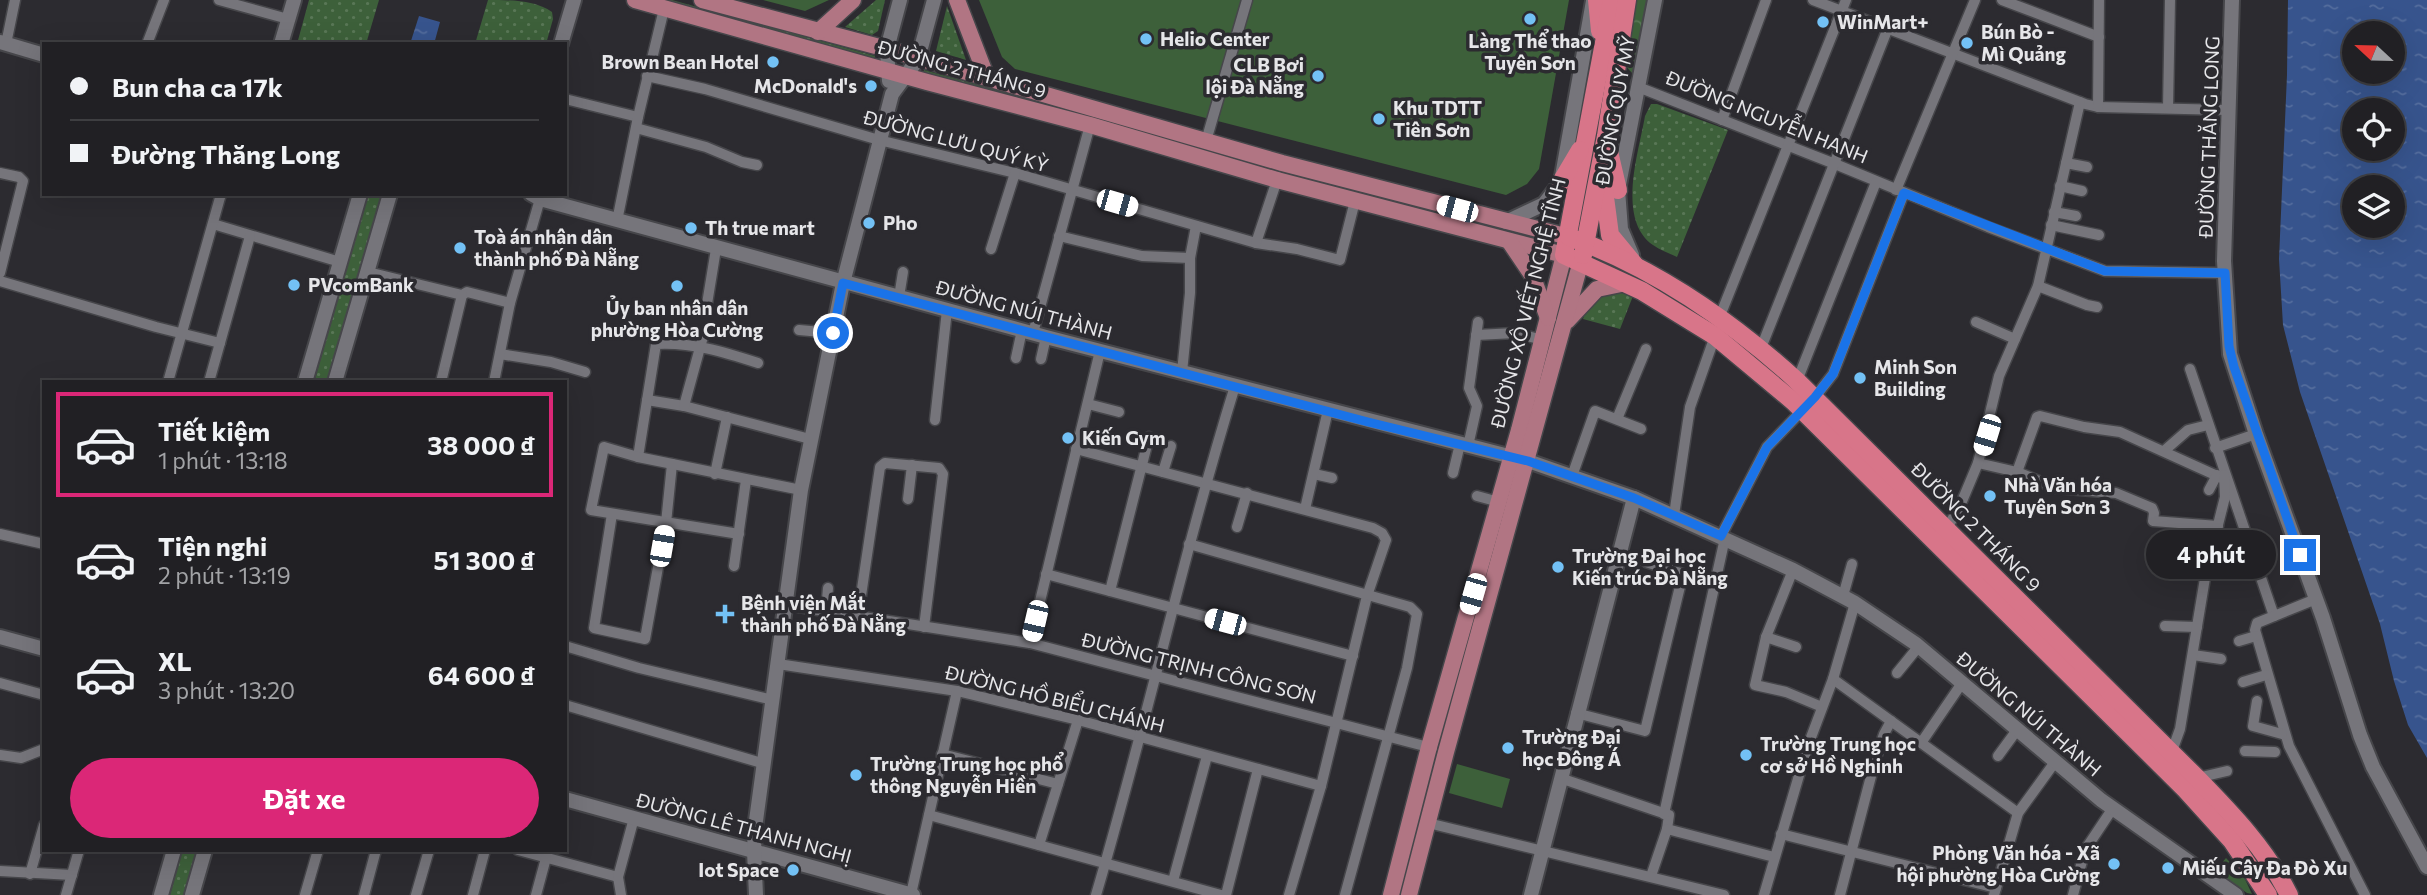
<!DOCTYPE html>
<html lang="vi">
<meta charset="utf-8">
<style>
body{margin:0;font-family:Commissioner,sans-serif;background:#29282c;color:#f1f3f6;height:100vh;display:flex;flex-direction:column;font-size:26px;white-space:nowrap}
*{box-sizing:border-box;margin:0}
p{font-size:23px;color:#a2a3a6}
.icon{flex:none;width:38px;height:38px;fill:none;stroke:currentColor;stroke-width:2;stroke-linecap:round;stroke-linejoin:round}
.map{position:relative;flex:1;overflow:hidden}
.panel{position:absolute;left:42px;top:380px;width:525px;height:472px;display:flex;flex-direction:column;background:#212024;border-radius:0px;box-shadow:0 7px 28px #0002,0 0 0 2px #3e3e41}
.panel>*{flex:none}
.guide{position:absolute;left:42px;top:42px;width:525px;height:154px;border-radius:0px;box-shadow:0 7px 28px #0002,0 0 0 2px #3e3e41;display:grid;align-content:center;height:154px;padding:0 28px;background:#212024}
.needle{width:46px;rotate:292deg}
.tools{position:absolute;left:2342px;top:21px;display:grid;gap:14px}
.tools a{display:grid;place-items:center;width:63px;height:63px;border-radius:50%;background:#212024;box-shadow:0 7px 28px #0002,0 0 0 2px #3e3e41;font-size:35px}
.end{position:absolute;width:32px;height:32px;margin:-16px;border:9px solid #1a73e8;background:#fff;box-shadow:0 0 0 4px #fff}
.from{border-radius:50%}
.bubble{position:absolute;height:49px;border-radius:24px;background:#212024;box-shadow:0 7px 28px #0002,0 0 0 2px #3e3e41;font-size:23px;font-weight:700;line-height:49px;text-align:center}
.car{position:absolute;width:21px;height:42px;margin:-21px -10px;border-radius:9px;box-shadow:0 0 5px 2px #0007;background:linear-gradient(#fff 24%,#345 0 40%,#fff 0 76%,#345 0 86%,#fff 0)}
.guide b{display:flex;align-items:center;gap:24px;height:66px;font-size:26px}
.guide b+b{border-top:2px solid #3e3e41}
.guide i{width:18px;height:18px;background:#f1f3f6}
ul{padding:12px 0 0;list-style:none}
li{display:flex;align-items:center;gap:21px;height:105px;margin:0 14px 10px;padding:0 14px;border:4px solid transparent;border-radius:0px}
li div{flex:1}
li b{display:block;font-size:26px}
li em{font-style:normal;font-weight:700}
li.current{border-color:#db2777}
li>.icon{width:63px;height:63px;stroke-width:1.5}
.cta{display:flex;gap:14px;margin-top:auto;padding:14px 28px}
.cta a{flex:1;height:80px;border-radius:42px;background:#db2777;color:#fff;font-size:28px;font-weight:700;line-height:80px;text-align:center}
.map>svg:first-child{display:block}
.grass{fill:url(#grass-dots)}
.forest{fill:url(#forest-crowns)}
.park{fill:#3d603a}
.water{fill:url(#water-ripples);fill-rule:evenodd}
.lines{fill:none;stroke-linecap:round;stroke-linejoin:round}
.street-casing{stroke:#46464a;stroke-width:13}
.secondary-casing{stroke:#46464a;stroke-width:18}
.primary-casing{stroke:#46464a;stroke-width:19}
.highway-casing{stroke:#46464a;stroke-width:21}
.street{stroke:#76757b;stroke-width:10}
.secondary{stroke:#76757b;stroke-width:14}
.primary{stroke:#b17583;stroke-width:16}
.highway{stroke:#d87589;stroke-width:18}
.route{stroke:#1a73e8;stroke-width:9}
.poi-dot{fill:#73c1f5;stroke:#2c2b30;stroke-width:2.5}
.labels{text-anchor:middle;stroke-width:7;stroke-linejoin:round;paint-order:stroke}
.poi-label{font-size:19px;font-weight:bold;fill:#e6e6e9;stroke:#2c2b30;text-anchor:start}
.street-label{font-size:19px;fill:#e6e6e9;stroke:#2c2b30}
</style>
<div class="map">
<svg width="2427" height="895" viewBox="0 0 2427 895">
<defs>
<pattern id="grass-dots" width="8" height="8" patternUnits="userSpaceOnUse" patternTransform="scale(1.75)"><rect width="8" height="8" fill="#3d603a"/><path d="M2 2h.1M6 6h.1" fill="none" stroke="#597756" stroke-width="1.8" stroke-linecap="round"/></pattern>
<pattern id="forest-crowns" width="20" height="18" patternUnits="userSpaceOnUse" patternTransform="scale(1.75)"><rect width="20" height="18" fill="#3d603a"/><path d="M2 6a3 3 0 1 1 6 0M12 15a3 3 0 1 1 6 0" fill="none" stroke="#597756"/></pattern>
<pattern id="water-ripples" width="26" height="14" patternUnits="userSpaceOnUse" patternTransform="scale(1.75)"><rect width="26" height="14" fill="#37548d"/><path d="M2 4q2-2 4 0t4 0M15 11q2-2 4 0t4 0" fill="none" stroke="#546d9d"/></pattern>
</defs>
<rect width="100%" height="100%" fill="#2c2b30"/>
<!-- grass -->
<g class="grass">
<path d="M309 0H379L366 44H297Z"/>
<path d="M488 0C510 0 535 0 552 12L553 19 546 44H475Z"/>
<path d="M662 0H672L875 56 874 60Z"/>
<path d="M876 0H885L878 31 872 35 845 27Z"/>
<path d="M947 6 966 60 936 51Z"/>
<path d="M924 70 1218 151V154L923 73Z"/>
<path d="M1651 104H1657L1728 130 1677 257C1669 253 1660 250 1653 245 1616 219 1639 152 1645 116Z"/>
<path d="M368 194H384L330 381 314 382Z"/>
<path d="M1619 292 1633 296 1620 329 1583 319C1592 296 1595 295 1619 292Z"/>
<path d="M182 851H197L185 895H170Z"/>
</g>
<!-- forest -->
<path class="forest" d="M1637 0H1648L1635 77 1626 66Z"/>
<!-- park -->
<g class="park">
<path d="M763 0H829L805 11Z"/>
<path d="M979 0H1569L1539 169 1527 184 1506 195 1015 69 1002 57Z"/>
<path d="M1457 764 1510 779 1502 808 1449 793Z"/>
<path d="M2226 858 2244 877 2252 894 2247 893 2215 871Z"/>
</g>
<!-- water -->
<g class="water">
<path d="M2288 0H2427V758L2408 725 2394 681 2380 624 2300 392 2283 325 2279 259 2287 75ZM2354 33H2392V72H2354ZM2354 110H2392V149H2354ZM2354 187H2392V226H2354Z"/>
<path d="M419 16 440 22 434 44H410Z"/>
</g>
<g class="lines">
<!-- street casing -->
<g class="street-casing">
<g id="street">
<path d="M219 0 288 19"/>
<path d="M1813 0 2085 104 2098 107 2228 110"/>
<path d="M2002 0 2099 37"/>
<path d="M6 44 15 0"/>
<path d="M147 44 164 0"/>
<path d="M647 76 705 89 879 140 1015 173 1256 243 1297 249 1340 260 1355 201"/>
<path d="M1638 87 1835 164 1988 227 2105 271 2225 273"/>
<path d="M565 99 638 117"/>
<path d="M2098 107 2099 0"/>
<path d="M2168 108 2170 0"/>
<path d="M1722 120 1766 0"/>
<path d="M636 128 706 147 742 162 757 165"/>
<path d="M1206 141 1247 0"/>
<path d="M2066 163 2087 167"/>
<path d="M0 173 19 177 23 181 0 273"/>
<path d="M2060 186 2082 191"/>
<path d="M1896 190 1975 0"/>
<path d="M2054 212 2076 216"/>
<path d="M617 221 638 117 664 9"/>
<path d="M213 224 340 262"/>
<path d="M2051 225 2099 235"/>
<path d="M1059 236 1142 256 1190 258"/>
<path d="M1256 243 1278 177"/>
<path d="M991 249 1015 173"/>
<path d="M368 272 462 295 467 292 510 303"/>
<path d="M0 281 156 327 220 343"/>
<path d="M2038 286 2087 305 2097 307"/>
<path d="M899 297 903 272"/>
<path d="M706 310 716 249"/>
<path d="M1720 316 1846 0"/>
<path d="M1976 322 2015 339"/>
<path d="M799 330 833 333"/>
<path d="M1033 333 1090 125"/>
<path d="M1476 335 1515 333 1543 340"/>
<path d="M1761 348 1888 28"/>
<path d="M500 354 551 362 585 372"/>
<path d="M1016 358 1022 330"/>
<path d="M1041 359 1046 337"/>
<path d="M2190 369 2274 616"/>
<path d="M1182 372 1190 293V258L1196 226"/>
<path d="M1797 381 1876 182"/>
<path d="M168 382 221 194"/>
<path d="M209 382 250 236"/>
<path d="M441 382 462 295"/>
<path d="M494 382 510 303 540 199"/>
<path d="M647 400 684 406 810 439"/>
<path d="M1088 404 1119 412"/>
<path d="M684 406 704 333"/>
<path d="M1617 419 1646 349"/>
<path d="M935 420 947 310"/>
<path d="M1468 446 1477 406 1469 388 1478 322"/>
<path d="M2215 448 2256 434"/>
<path d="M1076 449 1373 528 1382 533 1386 540 1367 596 1321 786 1289 895"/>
<path d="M2164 451 2188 430 2208 425"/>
<path d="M638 457 656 344C692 342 724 352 758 363"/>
<path d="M1978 463 2017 472 2037 417 2040 416 2084 427 2120 432 2224 479"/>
<path d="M1163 472 1171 446"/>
<path d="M2017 472 2056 488 2116 493 2152 508 2154 513 2153 521 2218 526"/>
<path d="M1453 473 1460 444"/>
<path d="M715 474 727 417"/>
<path d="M1314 474 1332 478"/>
<path d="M1572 476 1595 411 1641 429"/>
<path d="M2209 490 2217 475"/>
<path d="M1477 496 1499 502"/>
<path d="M908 499 912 465"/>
<path d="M1305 509 1328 410"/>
<path d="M612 514 594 628 645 639 666 523 672 464"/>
<path d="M1674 515 1690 407 1715 336"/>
<path d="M1237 527 1247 493"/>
<path d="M1947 528 1960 506 1978 463 1999 376 2038 286 2080 102"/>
<path d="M0 534 44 544"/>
<path d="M739 534 591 510 604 447 638 457 801 490"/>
<path d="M1721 536 1767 447 1815 397 1833 374 1904 193"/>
<path d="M2215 538 2250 549"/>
<path d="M1189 544 1410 607 1417 614 1407 668 1345 895"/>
<path d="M734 566 746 480"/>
<path d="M1793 570 1766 637 1755 685 1786 692 1822 707"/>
<path d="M1046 574 1353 656"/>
<path d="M1110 591 1149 437"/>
<path d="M1843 596 1852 564"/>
<path d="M2316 599 2257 623 2255 630 2289 746 2365 895"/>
<path d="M786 605 1030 643 1432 748"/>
<path d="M826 611 828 588"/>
<path d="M858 616 880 467 885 463 939 468 943 474 924 627"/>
<path d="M2165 626 2197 627"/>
<path d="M1766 637 1796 647"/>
<path d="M2239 641 2256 636"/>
<path d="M1030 643 1100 351"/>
<path d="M565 646 639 668 773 700"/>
<path d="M2193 655 2221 659"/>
<path d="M778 664 957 691 1078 720 1321 786"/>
<path d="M1897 673 1919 646"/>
<path d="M1833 679 2018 813"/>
<path d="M2243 682 2266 675"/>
<path d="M0 683 44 695"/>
<path d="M2257 701 2253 726 2282 734"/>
<path d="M565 705 765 764"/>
<path d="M1576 713 1645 731 1683 574 1618 553"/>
<path d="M1921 743 1962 683"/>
<path d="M2172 751 2180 729 2206 572 2225 497 2224 475"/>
<path d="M2245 751 2275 752"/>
<path d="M942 754 1058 784"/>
<path d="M0 755 21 758 44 749"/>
<path d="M1998 756 2017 730"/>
<path d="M1560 778 1669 815 1667 829 1651 876"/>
<path d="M2197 778 2227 771"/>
<path d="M1664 814 1725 538"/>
<path d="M929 815 1221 895"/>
<path d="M1428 823 1724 895"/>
<path d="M1667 829 1774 857"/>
<path d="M1781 834 1996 888"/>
<path d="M1039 845 1078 720"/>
<path d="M518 850 618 877"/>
<path d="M0 871 72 875"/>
<path d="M30 874 44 825"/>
<path d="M1173 881 1207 756"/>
<path d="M911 894 957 691"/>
<path d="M66 895 79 850"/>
<path d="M305 895 318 850"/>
<path d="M364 895 376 850"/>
<path d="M416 895 429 850"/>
<path d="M473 895 485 850"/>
<path d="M536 895 546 858"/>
<path d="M621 895 618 877 634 818"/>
<path d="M1096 895C1146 726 1183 554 1235 386"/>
<path d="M1226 895 1258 769"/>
<path d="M1764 895 1807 748 1833 679 1855 603"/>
<path d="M1840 895 1875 761 1884 734 1891 721"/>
<path d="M1994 895 2018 813 2055 762"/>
<path d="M2073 895 2085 850 2113 808"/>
</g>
</g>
<!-- secondary casing -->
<g class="secondary-casing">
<g id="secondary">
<path d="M2232 0 2224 261 2230 354 2256 434 2323 618 2360 735 2373 767 2427 867"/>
<path d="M0 42 44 55"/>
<path d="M281 44 294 0"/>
<path d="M561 44 574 0"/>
<path d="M889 81 887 49 900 0"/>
<path d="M531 194 540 199 1046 337 1528 461 1634 498 1793 570 1855 603 1916 644 2101 800 2236 895"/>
<path d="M1506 222 1544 204 1561 182 1593 1"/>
<path d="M1632 255 1621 229 1618 190 1655 0"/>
<path d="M305 382 360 194"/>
<path d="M335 382 390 194"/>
<path d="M0 637 44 649"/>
<path d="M565 799 913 895"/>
<path d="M161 895 174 850"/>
<path d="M192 895 205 850"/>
<path d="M756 895 754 851 755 828 801 490 843 283 892 94 918 59 934 0"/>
<path d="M1531 895 1634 498"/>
</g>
</g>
<!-- primary casing -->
<g class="primary-casing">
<g id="primary">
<path d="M635 0 927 82 1090 125 1277 180 1564 255 1519 430 1429 747 1391 895"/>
<path d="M702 0 887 49 1282 163 1569 237"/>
<path d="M957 0 987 78"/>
<path d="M818 32 853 0"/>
<path d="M1509 241 1532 275 1548 318"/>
<path d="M1567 321 1597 289 1626 283"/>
<path d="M1409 895 1446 752 1581 261"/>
</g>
</g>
<!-- highway casing -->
<g class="highway-casing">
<g id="highway">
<path d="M1597 0 1600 31"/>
<path d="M1612 0 1564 255 1642 291 1715 336 1794 402 2184 788 2232 841 2268 895"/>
<path d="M1607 143 1618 190"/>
<path d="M1561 182 1580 150"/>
<path d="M1603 182 1610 235 1634 264"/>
<path d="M1569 237C1655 268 1730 320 1797 381L2197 778C2232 814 2266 849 2289 895"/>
<path d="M1583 255 1606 136 1627 0"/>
</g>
</g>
<!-- street -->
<use href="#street" class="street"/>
<!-- secondary -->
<use href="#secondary" class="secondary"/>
<!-- primary -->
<use href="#primary" class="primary"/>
<!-- highway -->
<use href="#highway" class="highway"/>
</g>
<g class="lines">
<!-- route -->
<path class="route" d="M833 333 843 283 1368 422 1528 461 1634 498 1721 536 1767 447 1815 397 1833 374 1904 193 2105 271 2225 273 2229 346 2234 367 2300 555"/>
</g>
<!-- markers -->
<g class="poi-dot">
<circle cx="1530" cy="19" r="7"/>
<circle cx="1823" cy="22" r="7"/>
<circle cx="1146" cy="39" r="7"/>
<circle cx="1967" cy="43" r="7"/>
<circle cx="773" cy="62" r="7"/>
<circle cx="1318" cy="76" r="7"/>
<circle cx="871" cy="86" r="7"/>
<circle cx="1379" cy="119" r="7"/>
<circle cx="869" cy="223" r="7"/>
<circle cx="691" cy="228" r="7"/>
<circle cx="460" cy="248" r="7"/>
<circle cx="294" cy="285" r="7"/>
<circle cx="677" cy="286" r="7"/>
<circle cx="1860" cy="378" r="7"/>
<circle cx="1068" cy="438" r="7"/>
<circle cx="1990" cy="496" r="7"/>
<circle cx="1558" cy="567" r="7"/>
<path d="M721.5 603.5h7v7h7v7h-7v7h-7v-7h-7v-7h7z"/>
<circle cx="1508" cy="748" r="7"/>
<circle cx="1746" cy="755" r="7"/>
<circle cx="856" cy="775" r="7"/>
<circle cx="2114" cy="864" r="7"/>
<circle cx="2168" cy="868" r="7"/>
<circle cx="793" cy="870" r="7"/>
</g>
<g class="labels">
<!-- poi labels -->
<g class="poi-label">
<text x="1837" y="29">WinMart+</text>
<text x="1981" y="39">Bún Bò -<tspan x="1981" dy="22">Mì Quảng</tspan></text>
<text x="1160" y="46">Helio Center</text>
<text x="1530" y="48" text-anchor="middle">Làng Thể thao<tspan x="1530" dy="22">Tuyên Sơn</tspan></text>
<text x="759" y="69" text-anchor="end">Brown Bean Hotel</text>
<text x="1304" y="72" text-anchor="end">CLB Bơi<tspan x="1304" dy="22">lội Đà Nẵng</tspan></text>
<text x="857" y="93" text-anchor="end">McDonald's</text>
<text x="1393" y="115">Khu TDTT<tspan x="1393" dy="22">Tiên Sơn</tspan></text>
<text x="883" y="230">Pho</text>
<text x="705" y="235">Th true mart</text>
<text x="474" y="244">Toà án nhân dân<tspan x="474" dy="22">thành phố Đà Nẵng</tspan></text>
<text x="308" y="292">PVcomBank</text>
<text x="677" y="315" text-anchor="middle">Ủy ban nhân dân<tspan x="677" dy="22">phường Hòa Cường</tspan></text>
<text x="1874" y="374">Minh Son<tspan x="1874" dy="22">Building</tspan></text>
<text x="1082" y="445">Kiến Gym</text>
<text x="2004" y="492">Nhà Văn hóa<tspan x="2004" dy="22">Tuyên Sơn 3</tspan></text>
<text x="1572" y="563">Trường Đại học<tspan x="1572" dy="22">Kiến trúc Đà Nẵng</tspan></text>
<text x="741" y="610">Bệnh viện Mắt<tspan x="741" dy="22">thành phố Đà Nẵng</tspan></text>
<text x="1522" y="744">Trường Đại<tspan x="1522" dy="22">học Đông Á</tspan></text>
<text x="1760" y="751">Trường Trung học<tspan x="1760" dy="22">cơ sở Hồ Nghinh</tspan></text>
<text x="870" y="771">Trường Trung học phổ<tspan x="870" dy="22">thông Nguyễn Hiền</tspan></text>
<text x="2100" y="860" text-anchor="end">Phòng Văn hóa - Xã<tspan x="2100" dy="22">hội phường Hòa Cường</tspan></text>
<text x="2182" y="875">Miếu Cây Đa Đò Xu</text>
<text x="779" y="877" text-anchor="end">Iot Space</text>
</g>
<!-- street labels -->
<g class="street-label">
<text transform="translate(962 69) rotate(15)" y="7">ĐƯỜNG 2 THÁNG 9</text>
<text transform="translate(1615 110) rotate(-80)" y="7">ĐƯỜNG QUY MỸ</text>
<text transform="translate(1767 117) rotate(22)" y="7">ĐƯỜNG NGUYỄN HANH</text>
<text transform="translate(2209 137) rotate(-88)" y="7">ĐƯỜNG THĂNG LONG</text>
<text transform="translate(956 141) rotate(15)" y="7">ĐƯỜNG LƯU QUÝ KỲ</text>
<text transform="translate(1528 303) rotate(-76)" y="7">ĐƯỜNG XÔ VIẾT NGHỆ TĨNH</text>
<text transform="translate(1024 310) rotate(15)" y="7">ĐƯỜNG NÚI THÀNH</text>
<text transform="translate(1976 527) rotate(45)" y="7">ĐƯỜNG 2 THÁNG 9</text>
<text transform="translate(1199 668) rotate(14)" y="7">ĐƯỜNG TRỊNH CÔNG SƠN</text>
<text transform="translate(1055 699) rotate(14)" y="7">ĐƯỜNG HỒ BIỂU CHÁNH</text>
<text transform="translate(2029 714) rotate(40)" y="7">ĐƯỜNG NÚI THÀNH</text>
<text transform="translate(744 828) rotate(15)" y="7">ĐƯỜNG LÊ THANH NGHỊ</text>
</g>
</g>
</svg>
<div class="tools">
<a><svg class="needle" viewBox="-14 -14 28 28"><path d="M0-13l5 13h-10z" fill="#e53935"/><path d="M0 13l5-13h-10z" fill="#a2a3a6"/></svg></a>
<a><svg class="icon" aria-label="locate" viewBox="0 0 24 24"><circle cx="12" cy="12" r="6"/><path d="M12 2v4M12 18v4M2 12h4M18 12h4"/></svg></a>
<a><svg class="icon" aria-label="layers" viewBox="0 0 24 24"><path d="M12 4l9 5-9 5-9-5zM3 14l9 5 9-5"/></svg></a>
</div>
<i class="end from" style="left:833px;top:333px"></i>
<i class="end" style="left:2300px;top:555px"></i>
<div class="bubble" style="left:2146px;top:530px;width:130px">4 phút</div>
<i class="car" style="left:1117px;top:203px;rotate:106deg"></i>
<i class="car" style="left:1457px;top:209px;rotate:285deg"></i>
<i class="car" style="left:1987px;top:435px;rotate:197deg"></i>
<i class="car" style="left:662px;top:546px;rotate:10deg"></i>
<i class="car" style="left:1473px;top:594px;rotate:196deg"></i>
<i class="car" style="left:1035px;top:621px;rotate:193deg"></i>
<i class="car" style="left:1225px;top:622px;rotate:285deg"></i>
<div class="guide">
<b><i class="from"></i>Bun cha ca 17k</b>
<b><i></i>Đường Thăng Long</b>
</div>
<section class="panel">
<ul>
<li class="current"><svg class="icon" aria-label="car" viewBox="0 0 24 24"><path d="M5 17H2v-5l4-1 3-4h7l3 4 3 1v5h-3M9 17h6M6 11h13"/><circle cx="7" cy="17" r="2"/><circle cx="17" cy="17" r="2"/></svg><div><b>Tiết kiệm</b><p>1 phút · 13:18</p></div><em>38 000 ₫</em></li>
<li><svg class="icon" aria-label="car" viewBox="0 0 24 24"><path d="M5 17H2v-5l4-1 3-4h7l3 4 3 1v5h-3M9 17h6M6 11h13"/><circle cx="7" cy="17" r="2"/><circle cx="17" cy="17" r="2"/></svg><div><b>Tiện nghi</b><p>2 phút · 13:19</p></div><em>51 300 ₫</em></li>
<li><svg class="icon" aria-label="car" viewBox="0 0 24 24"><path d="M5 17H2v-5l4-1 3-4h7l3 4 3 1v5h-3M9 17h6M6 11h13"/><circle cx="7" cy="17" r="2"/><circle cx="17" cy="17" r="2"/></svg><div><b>XL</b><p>3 phút · 13:20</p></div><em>64 600 ₫</em></li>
</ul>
<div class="cta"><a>Đặt xe</a></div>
</section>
</div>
